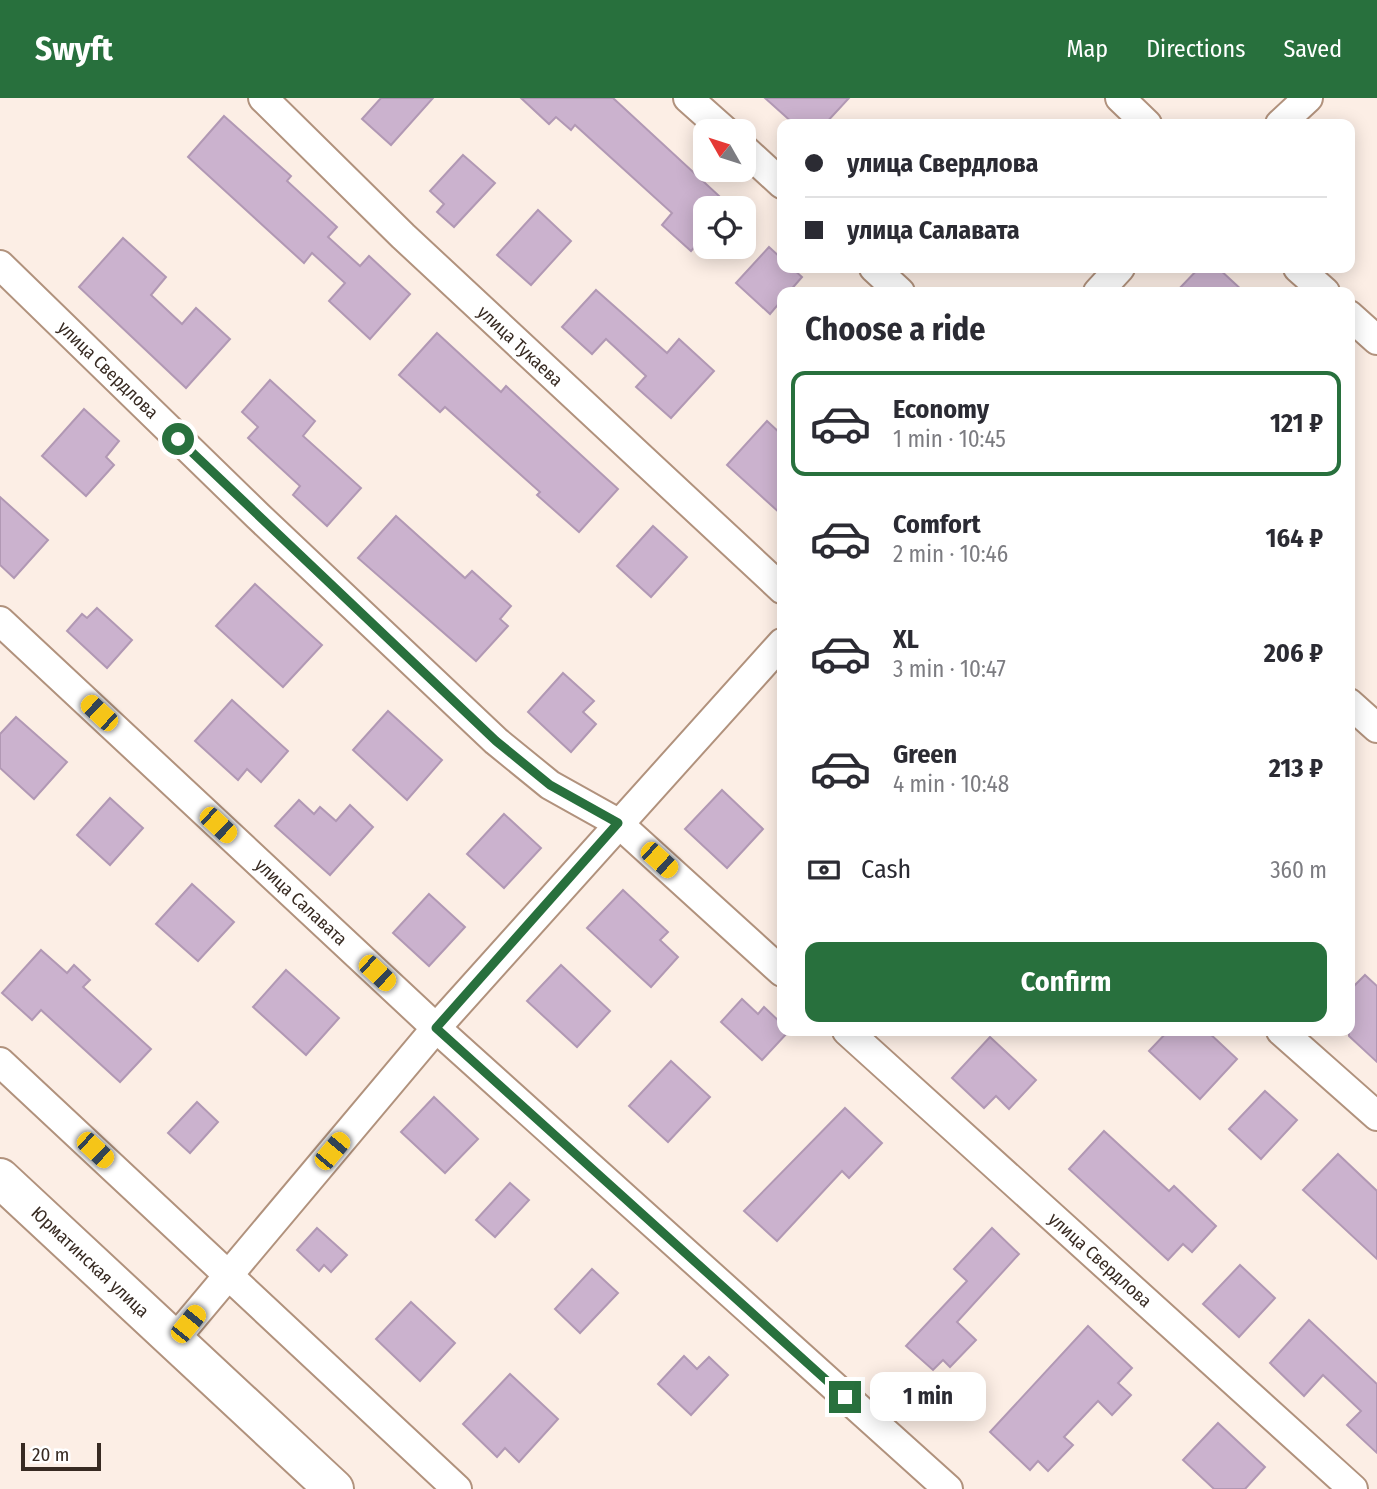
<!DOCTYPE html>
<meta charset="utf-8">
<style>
body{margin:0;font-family:"Fira Sans Condensed",sans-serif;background:#f7f7f7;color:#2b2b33;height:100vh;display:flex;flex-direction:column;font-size:26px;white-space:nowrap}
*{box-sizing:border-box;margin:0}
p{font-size:23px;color:#7c7c81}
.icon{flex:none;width:38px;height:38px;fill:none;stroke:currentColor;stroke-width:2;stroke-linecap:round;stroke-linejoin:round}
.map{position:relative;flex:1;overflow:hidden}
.details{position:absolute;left:777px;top:189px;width:578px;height:749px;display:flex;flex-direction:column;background:#fff;border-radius:14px;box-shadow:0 4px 18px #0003}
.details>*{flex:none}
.hud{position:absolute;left:777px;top:21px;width:578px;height:154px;border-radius:14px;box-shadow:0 4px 18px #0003;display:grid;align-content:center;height:154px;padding:0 28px;background:#fff}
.needle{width:46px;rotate:309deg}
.controls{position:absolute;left:693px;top:21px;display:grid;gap:14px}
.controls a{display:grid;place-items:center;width:63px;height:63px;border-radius:14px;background:#fff;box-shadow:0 4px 18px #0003;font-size:35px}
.scale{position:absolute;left:21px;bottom:18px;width:80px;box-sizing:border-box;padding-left:7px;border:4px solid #372a22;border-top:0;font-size:19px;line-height:24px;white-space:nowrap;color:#372a22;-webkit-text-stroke:5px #fff;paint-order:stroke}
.end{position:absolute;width:32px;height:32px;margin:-16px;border:9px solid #28703d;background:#fff;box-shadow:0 0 0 4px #fff}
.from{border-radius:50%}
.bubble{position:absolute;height:49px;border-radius:14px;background:#fff;box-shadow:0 4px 18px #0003;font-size:23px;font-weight:700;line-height:49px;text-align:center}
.car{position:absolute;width:21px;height:42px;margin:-21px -10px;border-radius:9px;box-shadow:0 0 5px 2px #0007;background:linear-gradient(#f5c518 24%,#345 0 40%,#f5c518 0 76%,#345 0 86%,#f5c518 0)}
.hud b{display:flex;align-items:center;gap:24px;height:66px;font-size:26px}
.hud b+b{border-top:2px solid #e1e1e2}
.hud i{width:18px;height:18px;background:#2b2b33}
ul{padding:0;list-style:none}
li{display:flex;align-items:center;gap:21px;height:105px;margin:0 14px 10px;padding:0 14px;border:4px solid transparent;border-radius:14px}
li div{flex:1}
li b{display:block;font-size:26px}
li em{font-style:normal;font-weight:700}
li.current{border-color:#28703d}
li>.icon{width:63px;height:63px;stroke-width:1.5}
h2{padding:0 28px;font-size:32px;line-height:84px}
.pay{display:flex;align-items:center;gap:18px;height:77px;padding:0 28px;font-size:26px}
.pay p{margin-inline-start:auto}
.primary-button{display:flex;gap:14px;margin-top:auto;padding:14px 28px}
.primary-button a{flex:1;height:80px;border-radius:14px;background:#28703d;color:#fff;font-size:28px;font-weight:700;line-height:80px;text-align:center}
header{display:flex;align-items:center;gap:42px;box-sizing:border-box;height:98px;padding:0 35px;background:#28703d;color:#fff}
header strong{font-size:33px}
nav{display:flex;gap:38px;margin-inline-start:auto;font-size:24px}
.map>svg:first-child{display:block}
.building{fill:#cbb2ce;stroke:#b198b4;stroke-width:2}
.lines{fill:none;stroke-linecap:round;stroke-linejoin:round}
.minor-casing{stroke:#b1927d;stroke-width:32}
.secondary-casing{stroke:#b1927d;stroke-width:42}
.minor{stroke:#fff;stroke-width:28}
.secondary{stroke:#fff;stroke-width:38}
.route{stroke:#28703d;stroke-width:9}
.labels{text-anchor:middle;stroke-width:7;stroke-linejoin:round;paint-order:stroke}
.street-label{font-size:18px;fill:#372a22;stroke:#fff}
</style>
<header>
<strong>Swyft</strong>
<nav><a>Map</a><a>Directions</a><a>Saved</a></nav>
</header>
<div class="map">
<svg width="1377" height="1391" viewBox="0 0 1377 1391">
<rect width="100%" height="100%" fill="#fceee5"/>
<!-- building -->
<g class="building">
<path d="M381 0H433L391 47 362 21Z"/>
<path d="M521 0H613L731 109 705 110V137L691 153 662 127 672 115 575 27 571 32 556 19 549 26Z"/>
<path d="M765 0H849L825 26H794Z"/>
<path d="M224 18 291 78 287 83 337 129 328 139 360 168 369 158 410 196 370 241 329 203 345 185 312 155 304 165 188 59Z"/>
<path d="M463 57 495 85 454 129 437 114 444 106 430 93Z"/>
<path d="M538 112 571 143 531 187 497 157Z"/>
<path d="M123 140 166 179 151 197 182 226 196 210 230 241 186 290 79 189Z"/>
<path d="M769 149 782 161V170H792L802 179 789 194H782V202L770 216 736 185Z"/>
<path d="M1199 170H1218L1244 194H1176Z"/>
<path d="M596 192 667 255 679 241 714 273 671 320 636 289 646 278 606 241 592 256 562 229Z"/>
<path d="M437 235 501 294 506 288 618 391 579 434 537 397 540 394 445 309 440 314 399 277Z"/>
<path d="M270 282 315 323 303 338 361 390 327 428 293 397 300 388 248 340 258 329 242 314Z"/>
<path d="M84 311 119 343 106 359 114 367 86 398 42 358Z"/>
<path d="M767 323 782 337V417L727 367Z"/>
<path d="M0 399 48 442 14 480 0 467Z"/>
<path d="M396 418 465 480 472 473 511 508 500 521 508 528 476 563 358 460Z"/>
<path d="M653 428 687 459 651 499 617 468Z"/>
<path d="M255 486 322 547 283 589 216 528Z"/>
<path d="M97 510 132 542 107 570 67 533 82 516 87 520Z"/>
<path d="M563 575 594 603 583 614 596 626 571 654 528 614Z"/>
<path d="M232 602 288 653 261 684 247 671 238 682 195 643Z"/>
<path d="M388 613 442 662 407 702 353 652Z"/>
<path d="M16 619 67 664 34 701 0 670V636Z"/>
<path d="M722 692 763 731 727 770 685 731Z"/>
<path d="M110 700 143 730 110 767 77 737Z"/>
<path d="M299 702 314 716 320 709 336 723 350 707 373 729 330 777 275 728Z"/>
<path d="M504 716 541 750 504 790 467 756Z"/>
<path d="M192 786 234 824 198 863 156 826Z"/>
<path d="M623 792 668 834 660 842 678 859 651 889 587 830Z"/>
<path d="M429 796 465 829 429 868 393 835Z"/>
<path d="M41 852 67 875 74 867 90 882 83 889 151 951 120 984 41 912 32 922 2 895Z"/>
<path d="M561 867 610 913 577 949 527 903Z"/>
<path d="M286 872 339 920 306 957 253 909Z"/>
<path d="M1365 877 1377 888V964L1349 938V893Z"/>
<path d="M742 901 758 916 764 909 782 926V933H789L762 962 721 924Z"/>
<path d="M1168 933H1207L1237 961 1200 1001 1149 953Z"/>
<path d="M990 939 1036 982 1009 1011 996 998 984 1010 952 980Z"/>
<path d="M671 963 710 999 668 1044 629 1008Z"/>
<path d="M1265 993 1297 1022 1261 1061 1229 1031Z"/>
<path d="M434 999 478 1041 445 1075 401 1034Z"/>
<path d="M197 1004 218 1024 190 1055 168 1035Z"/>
<path d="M845 1010 882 1045 849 1080 842 1073 777 1143 744 1113Z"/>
<path d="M1104 1033 1169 1093 1174 1088 1216 1128 1192 1154 1183 1146 1168 1162 1069 1071Z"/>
<path d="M1338 1056 1377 1093V1161L1303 1092Z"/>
<path d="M510 1085 529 1102 495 1139 476 1122Z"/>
<path d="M317 1130 347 1157 331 1174 324 1167 319 1173 297 1152Z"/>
<path d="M992 1130 1019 1156 957 1224 976 1242 950 1269 943 1262 933 1272 906 1248 967 1183 954 1171Z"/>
<path d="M1240 1167 1275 1200 1239 1239 1203 1206Z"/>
<path d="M592 1171 618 1195 580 1235 555 1211Z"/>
<path d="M411 1204 455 1245 420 1283 376 1241Z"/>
<path d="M1309 1222 1377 1286V1355L1347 1327 1361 1313 1323 1277 1304 1298 1270 1265Z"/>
<path d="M1088 1228 1132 1270 1118 1285 1131 1297 1112 1317 1098 1303 1064 1339 1073 1347 1048 1373 1038 1363 1030 1372 990 1334Z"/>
<path d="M684 1258 697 1271 709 1259 728 1277 691 1317 658 1286Z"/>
<path d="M510 1276 558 1321 519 1364 505 1350 497 1359 463 1326Z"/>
<path d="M1218 1325 1265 1369 1245 1391H1214L1183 1362Z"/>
</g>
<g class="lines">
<!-- minor casing -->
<g class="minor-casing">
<g id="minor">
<path d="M263 0 403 138 782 491"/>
<path d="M688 0 725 33"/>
<path d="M1120 0 1147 26"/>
<path d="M1280 26 1308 0"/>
<path d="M744 51 782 86"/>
<path d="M0 167 258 418 496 643 550 687 618 725 782 874"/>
<path d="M874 170 900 194"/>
<path d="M1298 170 1325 194"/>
<path d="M1098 194 1120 170"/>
<path d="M1349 217 1377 242"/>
<path d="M0 523 436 930 948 1391"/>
<path d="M1349 605 1377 630"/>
<path d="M847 933 1353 1391"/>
<path d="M1281 933 1377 1018"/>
<path d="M0 964 457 1391"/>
<path d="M174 1242 436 930 782 545"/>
</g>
</g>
<!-- secondary casing -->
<g class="secondary-casing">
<path id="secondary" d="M0 1080 334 1391"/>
</g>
<!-- minor -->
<use href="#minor" class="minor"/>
<!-- secondary -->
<use href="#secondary" class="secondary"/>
</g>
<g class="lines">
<!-- route -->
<path class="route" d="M178 341 496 643 550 687 618 725 436 930 845 1299"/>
</g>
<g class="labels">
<!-- street labels -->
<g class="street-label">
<text transform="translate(520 248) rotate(43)" y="6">улица Тукаева</text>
<text transform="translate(108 272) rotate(44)" y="6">улица Свердлова</text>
<text transform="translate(301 804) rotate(43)" y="6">улица Салавата</text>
<text transform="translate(1100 1162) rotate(42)" y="6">улица Свердлова</text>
<text transform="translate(90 1164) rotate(43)" y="6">Юрматинская улица</text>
</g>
</g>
</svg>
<div class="controls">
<a><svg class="needle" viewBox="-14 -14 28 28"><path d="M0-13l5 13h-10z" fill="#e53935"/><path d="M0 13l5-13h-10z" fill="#7c7c81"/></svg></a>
<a><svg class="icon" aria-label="locate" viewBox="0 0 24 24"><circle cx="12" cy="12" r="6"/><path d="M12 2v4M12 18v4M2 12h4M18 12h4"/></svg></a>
</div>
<div class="scale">20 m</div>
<i class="end from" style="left:178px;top:341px"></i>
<i class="end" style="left:845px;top:1299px"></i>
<div class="bubble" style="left:870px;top:1274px;width:116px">1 min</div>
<i class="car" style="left:99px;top:615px;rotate:313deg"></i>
<i class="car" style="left:218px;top:727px;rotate:133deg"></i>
<i class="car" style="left:659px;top:762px;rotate:132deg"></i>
<i class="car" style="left:377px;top:875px;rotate:133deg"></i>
<i class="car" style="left:95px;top:1052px;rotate:133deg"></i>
<i class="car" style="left:332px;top:1053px;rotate:40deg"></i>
<i class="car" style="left:188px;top:1226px;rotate:39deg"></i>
<div class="hud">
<b><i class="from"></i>улица Свердлова</b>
<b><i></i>улица Салавата</b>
</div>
<section class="details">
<h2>Choose a ride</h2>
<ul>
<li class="current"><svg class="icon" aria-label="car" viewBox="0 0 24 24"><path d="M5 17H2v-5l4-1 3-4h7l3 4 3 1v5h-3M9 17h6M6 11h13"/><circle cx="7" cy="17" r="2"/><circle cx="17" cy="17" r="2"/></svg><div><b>Economy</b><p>1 min · 10:45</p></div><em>121 ₽</em></li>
<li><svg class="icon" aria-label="car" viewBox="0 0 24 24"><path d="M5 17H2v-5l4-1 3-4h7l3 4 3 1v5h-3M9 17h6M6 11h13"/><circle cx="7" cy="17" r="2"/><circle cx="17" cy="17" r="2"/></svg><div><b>Comfort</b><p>2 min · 10:46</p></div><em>164 ₽</em></li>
<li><svg class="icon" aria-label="car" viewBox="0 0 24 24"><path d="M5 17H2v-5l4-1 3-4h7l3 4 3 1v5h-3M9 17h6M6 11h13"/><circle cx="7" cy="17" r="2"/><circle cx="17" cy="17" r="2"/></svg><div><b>XL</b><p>3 min · 10:47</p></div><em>206 ₽</em></li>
<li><svg class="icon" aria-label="car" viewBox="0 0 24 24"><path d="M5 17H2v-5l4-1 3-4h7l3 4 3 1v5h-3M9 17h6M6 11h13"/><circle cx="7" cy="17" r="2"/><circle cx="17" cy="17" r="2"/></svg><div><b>Green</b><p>4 min · 10:48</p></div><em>213 ₽</em></li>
</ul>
<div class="pay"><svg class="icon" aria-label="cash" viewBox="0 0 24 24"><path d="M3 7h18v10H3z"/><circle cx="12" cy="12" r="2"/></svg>Cash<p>360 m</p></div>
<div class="primary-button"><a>Confirm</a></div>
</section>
</div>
